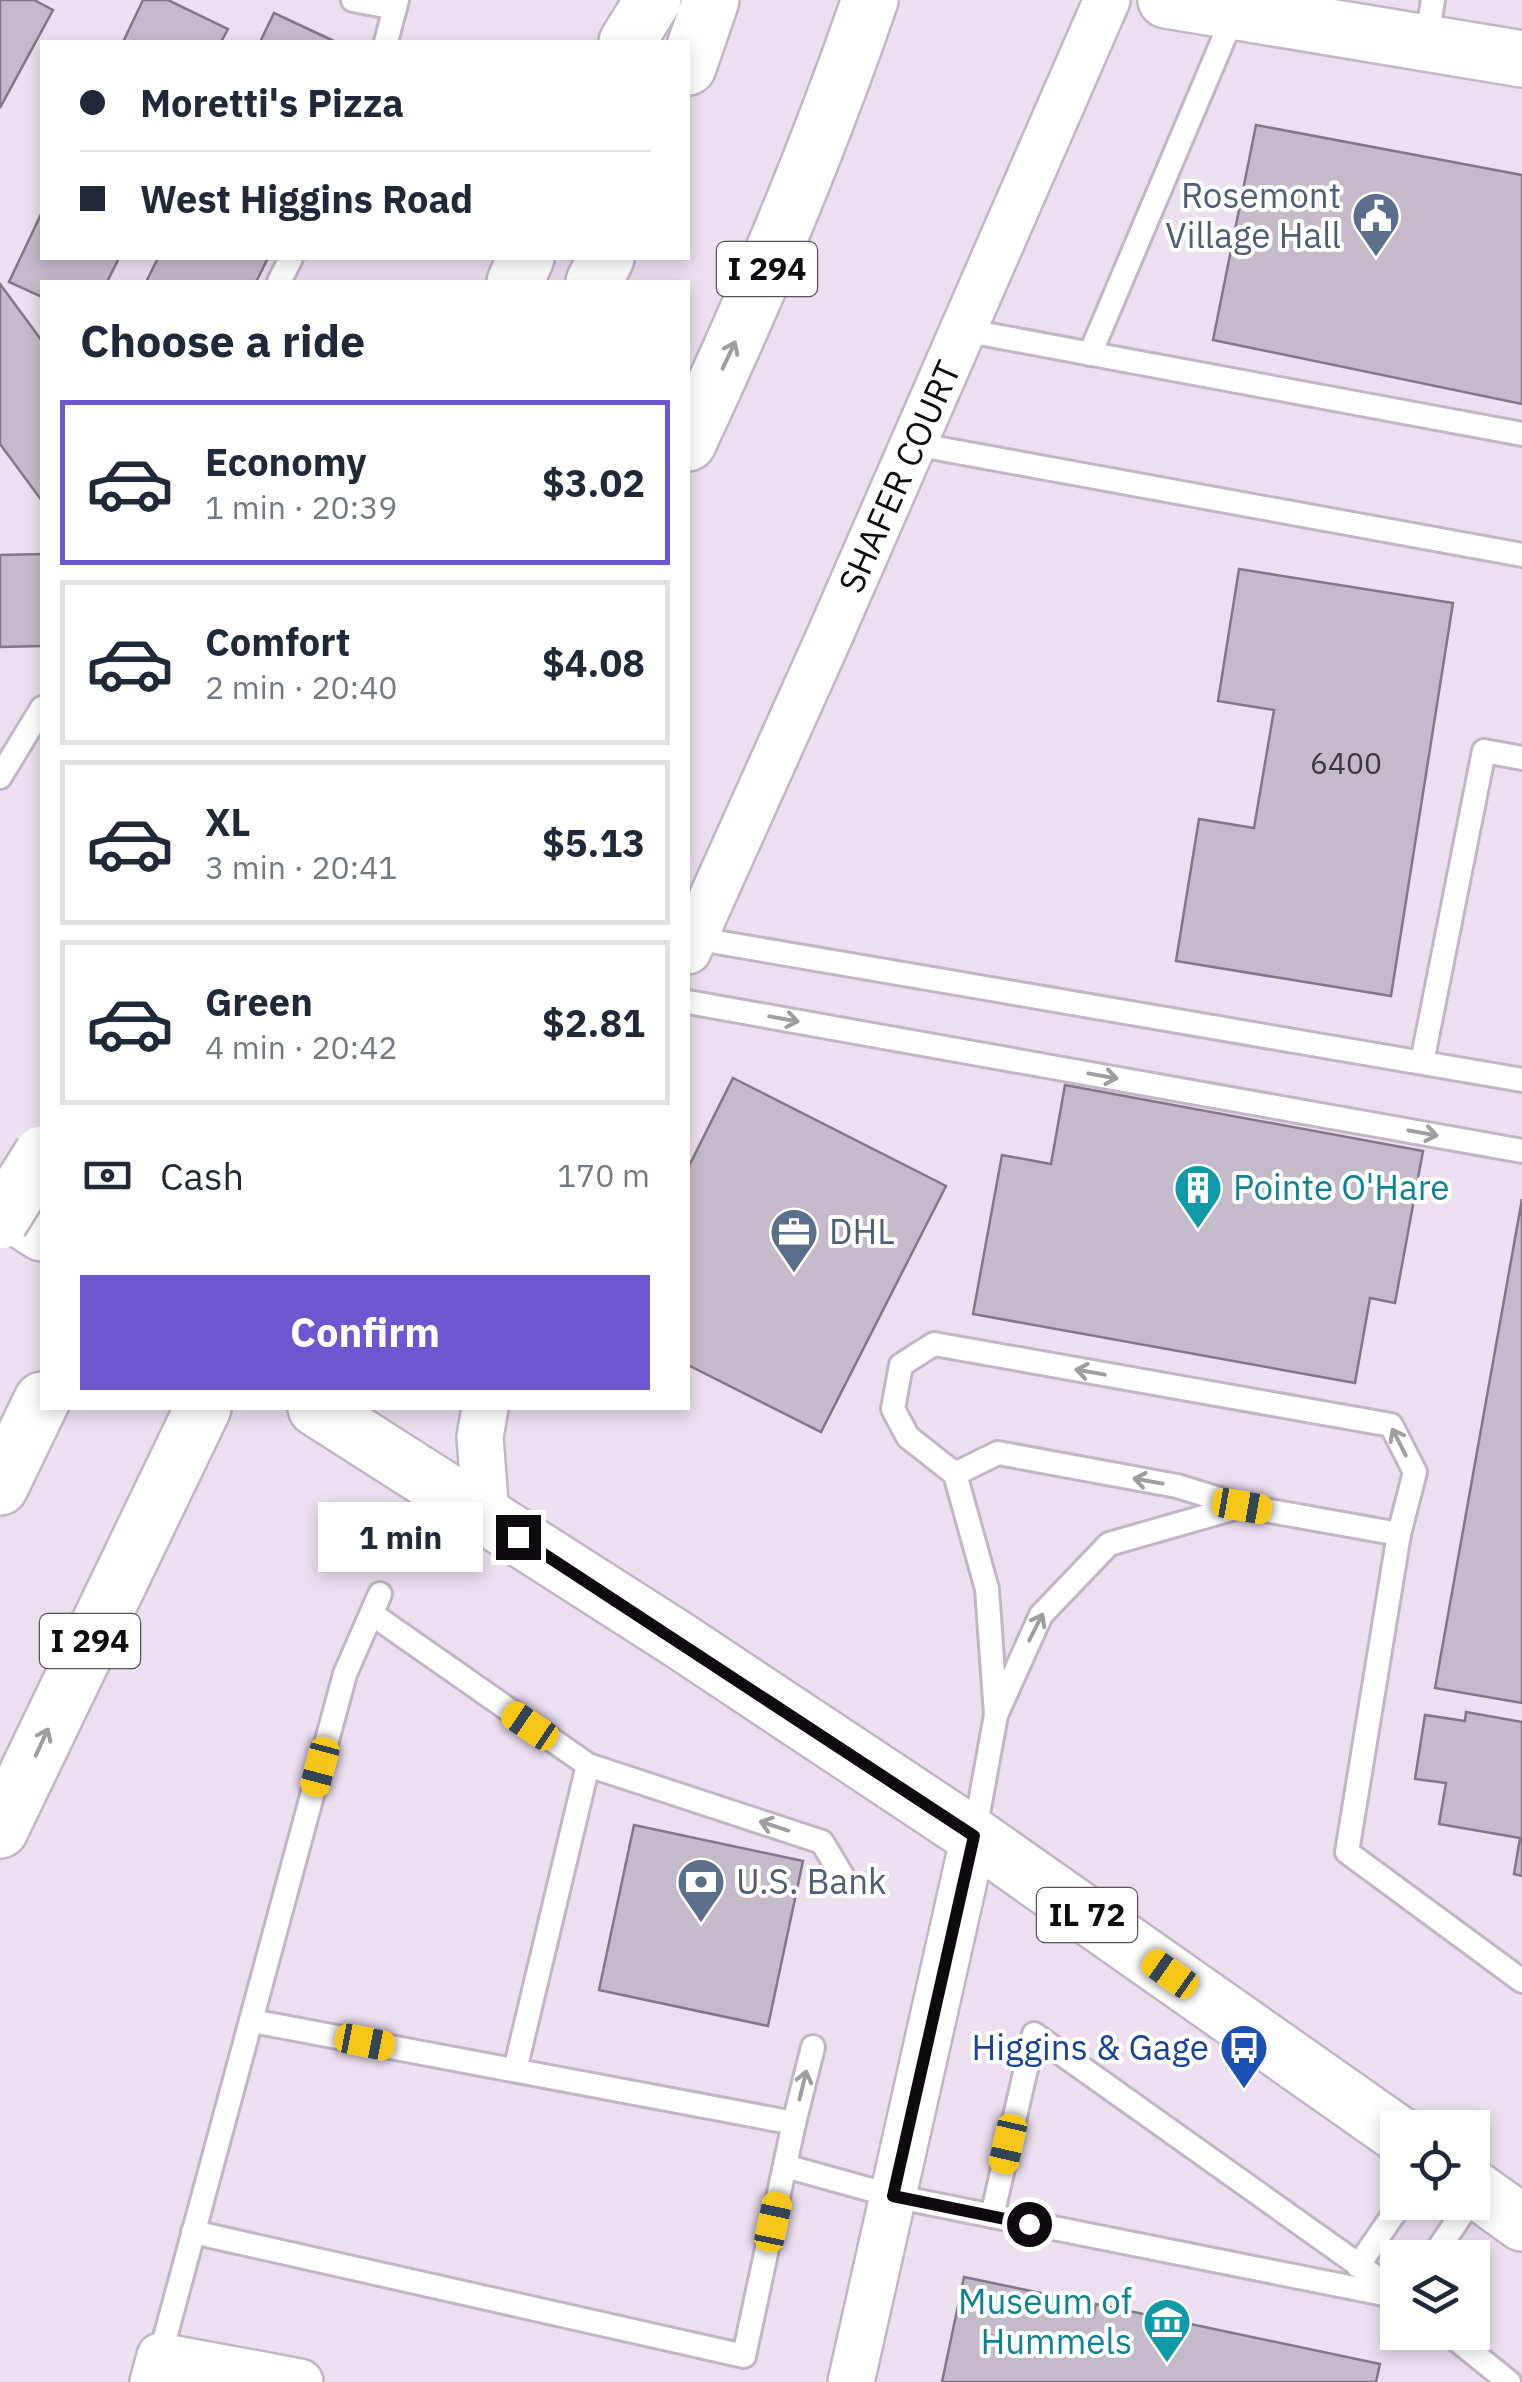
<!DOCTYPE html>
<meta charset="utf-8">
<style>
body{margin:0;font-family:"IBM Plex Sans",sans-serif;background:#f6f6f7;color:#1f2937;height:100vh;display:flex;flex-direction:column;font-size:38px;white-space:nowrap}
*{box-sizing:border-box;margin:0}
p{font-size:32px;color:#747a83}
.icon{flex:none;width:55px;height:55px;fill:none;stroke:currentColor;stroke-width:2;stroke-linecap:round;stroke-linejoin:round}
.map{position:relative;flex:1;overflow:hidden}
.panel{position:absolute;left:40px;top:280px;width:650px;height:1130px;display:flex;flex-direction:column;background:#fff;border-radius:0px;box-shadow:0 5px 15px #0003}
.panel>*{flex:none}
.hud{position:absolute;left:40px;top:40px;width:650px;height:220px;border-radius:0px;box-shadow:0 5px 15px #0003;display:grid;align-content:center;height:220px;padding:0 40px;background:#fff}
.controls{position:absolute;left:1380px;top:2110px;display:grid;gap:20px}
.controls a{display:grid;place-items:center;width:110px;height:110px;border-radius:0px;background:#fff;box-shadow:0 5px 15px #0003;font-size:50px}
.end{position:absolute;width:45px;height:45px;margin:-22px;border:12px solid #0e0a10;background:#fff;box-shadow:0 0 0 5px #fff}
.from{border-radius:50%}
.bubble{position:absolute;height:70px;border-radius:0px;background:#fff;box-shadow:0 5px 15px #0003;font-size:32px;font-weight:700;line-height:70px;text-align:center}
.car{position:absolute;width:30px;height:60px;margin:-30px -15px;border-radius:12px;box-shadow:0 0 8px 2px #0007;background:linear-gradient(#f5c518 24%,#345 0 40%,#f5c518 0 76%,#345 0 86%,#f5c518 0)}
.hud b{display:flex;align-items:center;gap:35px;height:95px;font-size:38px}
.hud b+b{border-top:2px solid #e0e1e3}
.hud i{width:25px;height:25px;background:#1f2937}
ul{padding:0;list-style:none}
li{display:flex;align-items:center;gap:30px;height:165px;margin:0 20px 15px;padding:0 20px;border:5px solid #e0e1e3;border-radius:0px}
li div{flex:1}
li b{display:block;font-size:38px}
li em{font-style:normal;font-weight:700}
li.selected{border-color:#6d56d0}
li>.icon{width:90px;height:90px;stroke-width:1.5}
h2{padding:0 40px;font-size:45px;line-height:120px}
.pay{display:flex;align-items:center;gap:25px;height:110px;padding:0 40px;font-size:38px}
.pay p{margin-inline-start:auto}
.action{display:flex;gap:20px;margin-top:auto;padding:20px 40px}
.action a{flex:1;height:115px;border-radius:0px;background:#6d56d0;color:#fff;font-size:40px;font-weight:700;line-height:115px;text-align:center}
.map>svg:first-child{display:block}
.building{fill:#c5baca;stroke:#827786;stroke-width:2.5}
.lines{fill:none;stroke-linecap:round;stroke-linejoin:round}
.lane-casing{stroke:#c1b5c6;stroke-width:28}
.street-casing{stroke:#c1b5c6;stroke-width:50}
.secondary-casing{stroke:#c1b5c6;stroke-width:60}
.primary-casing{stroke:#c1b5c6;stroke-width:60}
.highway-casing{stroke:#c1b5c6;stroke-width:60}
.lane{stroke:#fff;stroke-width:22}
.street{stroke:#fff;stroke-width:45}
.secondary{stroke:#fff;stroke-width:55}
.primary{stroke:#fff;stroke-width:55}
.highway{stroke:#fff;stroke-width:55}
.highway-bridge-casing{stroke:#c1b5c6;stroke-width:60;stroke-linecap:butt}
.highway-bridge{stroke:#fff;stroke-width:55}
.oneway{stroke:#9f9d9f}
.route{stroke:#0e0a10;stroke-width:12}
.labels{text-anchor:middle;stroke-width:8;stroke-linejoin:round;paint-order:stroke}
.number-label{font-size:30px;fill:#3c363e}
.shield{fill:#fff;stroke:#565458;stroke-width:2.5}
.shield-label{font-size:32px;font-weight:bold;fill:#0e0a10}
.service-label{font-size:35px;fill:#4e5e75;stroke:#fff;text-anchor:start}
.street-label{font-size:35px;fill:#0e0a10;stroke:#fff}
.culture-label{font-size:35px;fill:#0d838f;stroke:#fff;text-anchor:start}
.transit-label{font-size:35px;fill:#164399;stroke:#fff;text-anchor:end}
</style>
<div class="map">
<svg width="1522" height="2382" viewBox="0 0 1522 2382">
<rect width="100%" height="100%" fill="#ebdff0"/>
<!-- building -->
<g class="building">
<path d="M0 0H34L53 10 0 108Z"/>
<path d="M143 0H168L228 29 221 42H123Z"/>
<path d="M274 13 336 42H260Z"/>
<path d="M1256 125 1522 175V404L1213 340Z"/>
<path d="M42 212V258H119L107 282H42V297L9 282Z"/>
<path d="M158 258H268L256 282H146Z"/>
<path d="M0 284 42 341V501L0 444Z"/>
<path d="M42 554V646L0 647V555Z"/>
<path d="M1239 569 1453 603 1391 996 1176 961 1199 819 1254 828 1274 710 1218 701Z"/>
<path d="M733 1078 946 1186 821 1432 688 1365V1168Z"/>
<path d="M1065 1085 1423 1151 1395 1303 1370 1298 1355 1383 973 1314 1002 1155 1051 1164Z"/>
<path d="M1522 1199V1703L1435 1688Z"/>
<path d="M1466 1712 1522 1722V1876L1514 1874 1520 1838 1439 1824 1446 1783 1415 1779 1425 1715 1465 1721Z"/>
<path d="M634 1825 803 1861 768 2026 599 1990Z"/>
<path d="M964 2277 1074 2300 1072 2312 1093 2317 1096 2304 1380 2364 1376 2382H942Z"/>
</g>
<g class="lines">
<!-- lane casing -->
<g class="lane-casing">
<g id="lane">
<path d="M353 0 395 8"/>
<path d="M386 42 397 0"/>
<path d="M1426 43 1433 0"/>
<path d="M279 282 291 258"/>
<path d="M963 330 1522 434"/>
<path d="M1090 354 1235 12"/>
<path d="M914 444 1522 555"/>
<path d="M0 777 42 708"/>
<path d="M693 938 1522 1080"/>
<path d="M688 1002 1522 1151"/>
<path d="M1422 1062 1484 751 1522 758"/>
<path d="M955 1474 998 1453 1177 1486 1242 1506 1399 1534 1347 1852 1522 1981"/>
<path d="M372 1614 588 1765 822 1842 846 1882"/>
<path d="M996 1715 987 1589 955 1474 908 1437 893 1409 901 1365 934 1344 1391 1425 1415 1472 1399 1534"/>
<path d="M974 1836 996 1715 1041 1615 1109 1544 1242 1506"/>
<path d="M515 2070 588 1765"/>
<path d="M794 2123 813 2047"/>
<path d="M785 2166 893 2196 1394 2296"/>
<path d="M992 2216 1034 2034 1398 2293"/>
<path d="M193 2232 744 2356 794 2123 252 2021"/>
<path d="M1432 2258 1470 2202"/>
<path d="M1358 2266 1402 2202"/>
<path d="M1447 2332 1509 2382"/>
<path d="M160 2356 345 1674 380 1594"/>
</g>
</g>
<!-- street casing -->
<g class="street-casing">
<g id="street">
<path d="M688 951 830 635 1107 0"/>
<path d="M485 1408 480 1437 486 1516"/>
<path d="M153 2382 160 2356 300 2382"/>
<path d="M851 2382 974 1836"/>
</g>
</g>
<!-- secondary casing -->
<g class="secondary-casing">
<path id="secondary" d="M1166 0 1522 59"/>
</g>
<!-- primary casing -->
<g class="primary-casing">
<g id="primary">
<path d="M0 1206 42 1233"/>
<path d="M316 1408 679 1640 974 1836 1398 2134"/>
<path d="M1472 2187 1522 2223"/>
</g>
</g>
<!-- highway casing -->
<g class="highway-casing">
<g id="highway">
<path d="M627 42 653 0"/>
<path d="M688 67 711 0"/>
<path d="M515 282 526 258"/>
<path d="M594 282 606 258"/>
<path d="M688 443C756 298 818 151 870 0"/>
<path d="M0 1487 42 1400"/>
<path d="M0 1830 203 1408"/>
</g>
</g>
<!-- lane -->
<use href="#lane" class="lane"/>
<!-- street -->
<use href="#street" class="street"/>
<!-- secondary -->
<use href="#secondary" class="secondary"/>
<!-- primary -->
<use href="#primary" class="primary"/>
<!-- highway -->
<use href="#highway" class="highway"/>
<!-- highway-bridge casing -->
<g class="highway-bridge-casing">
<path id="highway-bridge" d="M0 1221 42 1154"/>
</g>
<!-- highway-bridge -->
<use href="#highway-bridge" class="highway-bridge"/>
</g>
<!-- one-way arrows -->
<defs><path id="oneway-shaft" d="M-6 0H5M1.5-3L5.5 0L1.5 3" fill="none" stroke-width="1.6" stroke-linecap="round" stroke-linejoin="round" transform="scale(2.5)"/></defs>
<g class="oneway">
<use href="#oneway-shaft" transform="translate(729 355) rotate(-65)"/>
<use href="#oneway-shaft" transform="translate(784 1019) rotate(10)"/>
<use href="#oneway-shaft" transform="translate(1103 1076) rotate(10)"/>
<use href="#oneway-shaft" transform="translate(1423 1133) rotate(10)"/>
<use href="#oneway-shaft" transform="translate(1090 1372) rotate(-170)"/>
<use href="#oneway-shaft" transform="translate(1399 1442) rotate(-117)"/>
<use href="#oneway-shaft" transform="translate(1148 1481) rotate(-170)"/>
<use href="#oneway-shaft" transform="translate(1036 1627) rotate(-63)"/>
<use href="#oneway-shaft" transform="translate(42 1742) rotate(-65)"/>
<use href="#oneway-shaft" transform="translate(774 1826) rotate(-162)"/>
<use href="#oneway-shaft" transform="translate(803 2085) rotate(-76)"/>
</g>
<g class="lines">
<!-- route -->
<path class="route" d="M518 1537 974 1836 893 2196 1029 2224"/>
</g>
<!-- icons -->
<defs>
<g id="civic-pin" transform="scale(2.5)"><path d="M0 17L-7.5 6A9.5 9.5 0 1 1 7.5 6Z" fill="#5c6f8a" stroke="#fff"/><path d="M-.6-6.5H3V-4.5H.6V-3L4-1V1h2V6H-6V1h2V-1L-.6-3ZM-1.2 2.5V6h2.4V2.5Z" fill="#fff"/></g>
<g id="building-pin" transform="scale(2.5)"><path d="M0 17L-7.5 6A9.5 9.5 0 1 1 7.5 6Z" fill="#0f9aa8" stroke="#fff"/><path d="M-4-6H4V6H1V3H-1V6H-4ZM-2.5-4.3h1.7v1.8h-1.7ZM.8-4.3h1.7v1.8H.8ZM-2.5-1h1.7V.8h-1.7ZM.8-1h1.7V.8H.8Z" fill="#fff"/></g>
<g id="office-pin" transform="scale(2.5)"><path d="M0 17L-7.5 6A9.5 9.5 0 1 1 7.5 6Z" fill="#5c6f8a" stroke="#fff"/><path d="M-6-3h4V-5.5h4V-3h4V5H-6ZM-1-4.5V-3h2v-1.5ZM-6 0V1H6V0Z" fill="#fff"/></g>
<g id="bank-pin" transform="scale(2.5)"><path d="M0 17L-7.5 6A9.5 9.5 0 1 1 7.5 6Z" fill="#5c6f8a" stroke="#fff"/><path d="M-6-4H6V4H-6ZM0-2.3a2.3 2.3 0 1 0 0 4.6a2.3 2.3 0 1 0 0-4.6Z" fill="#fff"/></g>
<g id="bus-pin" transform="scale(2.5)"><path d="M0 17L-7.5 6A9.5 9.5 0 1 1 7.5 6Z" fill="#1a4fb4" stroke="#fff"/><path d="M-5-6H5V4H4V6H2V4H-2V6H-4V4H-5ZM-3.5-4V0h7V-4ZM-3.5 1.2v1.5H-2V1.2ZM2 1.2v1.5H3.5V1.2Z" fill="#fff"/></g>
<g id="museum-pin" transform="scale(2.5)"><path d="M0 17L-7.5 6A9.5 9.5 0 1 1 7.5 6Z" fill="#0f9aa8" stroke="#fff"/><path d="M0-6L6-3V-2H-6V-3ZM-5-1h2V3h-2ZM-1-1h2V3h-2ZM3-1h2V3H3ZM-6 4H6V6H-6Z" fill="#fff"/></g>
</defs>
<g fill-rule="evenodd">
<use href="#civic-pin" x="1376" y="216"/>
<use href="#building-pin" x="1198" y="1188"/>
<use href="#office-pin" x="794" y="1232"/>
<use href="#bank-pin" x="701" y="1882"/>
<use href="#bus-pin" x="1244" y="2048"/>
<use href="#museum-pin" x="1167" y="2322"/>
</g>
<g class="labels">
<!-- number labels -->
<g class="number-label">
<text x="1346" y="774">6400</text>
</g>
<!-- shield labels -->
<g class="shield">
<rect x="717" y="242" width="100" height="54" rx="8"/>
<rect x="40" y="1614" width="100" height="54" rx="8"/>
<rect x="1037" y="1888" width="100" height="54" rx="8"/>
</g>
<g class="shield-label">
<text x="767" y="280">I 294</text>
<text x="90" y="1652">I 294</text>
<text x="1087" y="1926">IL 72</text>
</g>
<!-- service labels -->
<g class="service-label">
<text x="1341" y="208" text-anchor="end">Rosemont<tspan x="1341" dy="40">Village Hall</tspan></text>
<text x="829" y="1244">DHL</text>
<text x="736" y="1894">U.S. Bank</text>
</g>
<!-- street labels -->
<g class="street-label">
<text transform="translate(900 477) rotate(-66)" y="12">SHAFER COURT</text>
</g>
<!-- culture labels -->
<g class="culture-label">
<text x="1233" y="1200">Pointe O'Hare</text>
<text x="1132" y="2314" text-anchor="end">Museum of<tspan x="1132" dy="40">Hummels</tspan></text>
</g>
<!-- transit labels -->
<g class="transit-label">
<text x="1209" y="2060">Higgins &amp; Gage</text>
</g>
</g>
</svg>
<div class="controls">
<a><svg class="icon" aria-label="locate" viewBox="0 0 24 24"><circle cx="12" cy="12" r="6"/><path d="M12 2v4M12 18v4M2 12h4M18 12h4"/></svg></a>
<a><svg class="icon" aria-label="layers" viewBox="0 0 24 24"><path d="M12 4l9 5-9 5-9-5zM3 14l9 5 9-5"/></svg></a>
</div>
<i class="end from" style="left:1029px;top:2224px"></i>
<i class="end" style="left:518px;top:1537px"></i>
<div class="bubble" style="left:318px;top:1502px;width:165px">1 min</div>
<i class="car" style="left:1242px;top:1506px;rotate:100deg"></i>
<i class="car" style="left:530px;top:1726px;rotate:304deg"></i>
<i class="car" style="left:320px;top:1767px;rotate:195deg"></i>
<i class="car" style="left:1170px;top:1974px;rotate:305deg"></i>
<i class="car" style="left:365px;top:2042px;rotate:101deg"></i>
<i class="car" style="left:1008px;top:2144px;rotate:193deg"></i>
<i class="car" style="left:773px;top:2222px;rotate:12deg"></i>
<div class="hud">
<b><i class="from"></i>Moretti's Pizza</b>
<b><i></i>West Higgins Road</b>
</div>
<section class="panel">
<h2>Choose a ride</h2>
<ul>
<li class="selected"><svg class="icon" aria-label="car" viewBox="0 0 24 24"><path d="M5 17H2v-5l4-1 3-4h7l3 4 3 1v5h-3M9 17h6M6 11h13"/><circle cx="7" cy="17" r="2"/><circle cx="17" cy="17" r="2"/></svg><div><b>Economy</b><p>1 min · 20:39</p></div><em>$3.02</em></li>
<li><svg class="icon" aria-label="car" viewBox="0 0 24 24"><path d="M5 17H2v-5l4-1 3-4h7l3 4 3 1v5h-3M9 17h6M6 11h13"/><circle cx="7" cy="17" r="2"/><circle cx="17" cy="17" r="2"/></svg><div><b>Comfort</b><p>2 min · 20:40</p></div><em>$4.08</em></li>
<li><svg class="icon" aria-label="car" viewBox="0 0 24 24"><path d="M5 17H2v-5l4-1 3-4h7l3 4 3 1v5h-3M9 17h6M6 11h13"/><circle cx="7" cy="17" r="2"/><circle cx="17" cy="17" r="2"/></svg><div><b>XL</b><p>3 min · 20:41</p></div><em>$5.13</em></li>
<li><svg class="icon" aria-label="car" viewBox="0 0 24 24"><path d="M5 17H2v-5l4-1 3-4h7l3 4 3 1v5h-3M9 17h6M6 11h13"/><circle cx="7" cy="17" r="2"/><circle cx="17" cy="17" r="2"/></svg><div><b>Green</b><p>4 min · 20:42</p></div><em>$2.81</em></li>
</ul>
<div class="pay"><svg class="icon" aria-label="cash" viewBox="0 0 24 24"><path d="M3 7h18v10H3z"/><circle cx="12" cy="12" r="2"/></svg>Cash<p>170 m</p></div>
<div class="action"><a>Confirm</a></div>
</section>
</div>
